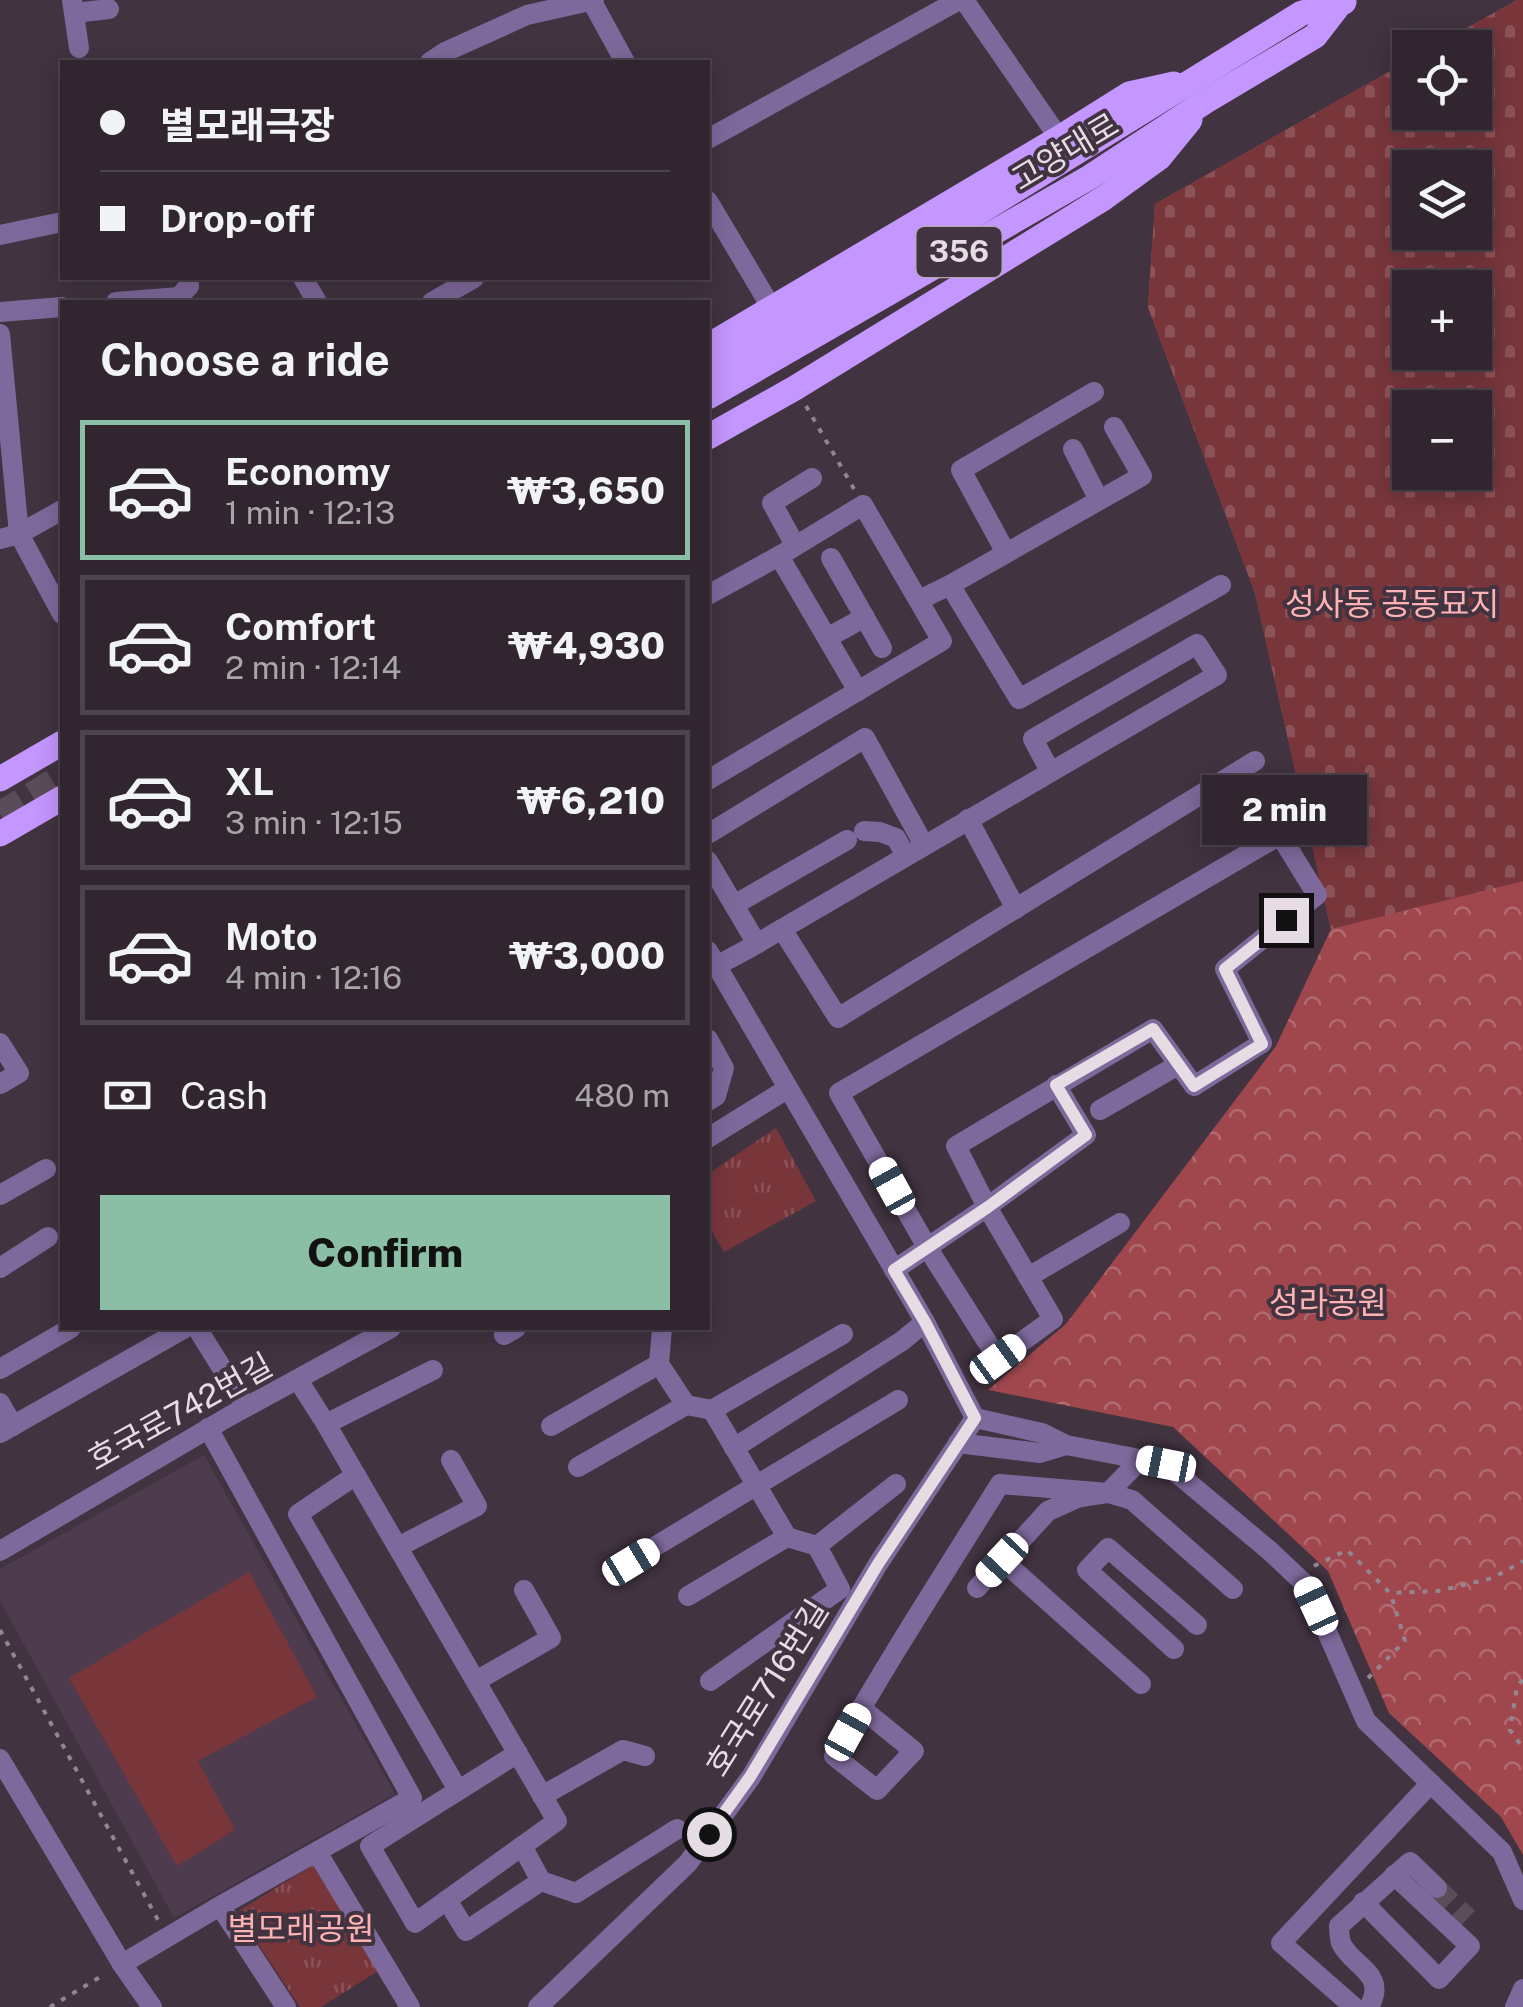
<!DOCTYPE html>
<meta charset="utf-8">
<style>
body{margin:0;font-family:"Public Sans","Noto Sans KR",sans-serif;background:#392e38;color:#f1f3f6;height:100vh;display:flex;flex-direction:column;font-size:38px;white-space:nowrap}
*{box-sizing:border-box;margin:0}
p{font-size:32px;color:#a8a5ab}
.icon{flex:none;width:55px;height:55px;fill:none;stroke:currentColor;stroke-width:2;stroke-linecap:round;stroke-linejoin:round}
.map{position:relative;flex:1;overflow:hidden}
.drawer{position:absolute;left:60px;top:300px;width:650px;height:1030px;display:flex;flex-direction:column;background:#312630;border-radius:0px;box-shadow:0 5px 25px #0003,0 0 0 2px #4c434c}
.drawer>*{flex:none}
.banner{position:absolute;left:60px;top:60px;width:650px;height:220px;border-radius:0px;box-shadow:0 5px 25px #0003,0 0 0 2px #4c434c;display:grid;align-content:center;height:220px;padding:0 40px;background:#312630}
.buttons{position:absolute;left:1392px;top:30px;display:grid;gap:20px}
.buttons a{display:grid;place-items:center;width:100px;height:100px;border-radius:0px;background:#312630;box-shadow:0 5px 25px #0003,0 0 0 2px #4c434c;font-size:50px}
.end{position:absolute;width:45px;height:45px;margin:-22px;border:12px solid #e5dce4;background:#111;box-shadow:0 0 0 5px #111}
.from{border-radius:50%}
.bubble{position:absolute;height:70px;border-radius:0px;background:#312630;box-shadow:0 5px 25px #0003,0 0 0 2px #4c434c;font-size:32px;font-weight:800;line-height:70px;text-align:center}
.car{position:absolute;width:30px;height:60px;margin:-30px -15px;border-radius:12px;box-shadow:0 0 8px 2px #0007;background:linear-gradient(#fff 24%,#345 0 40%,#fff 0 76%,#345 0 86%,#fff 0)}
.banner b{display:flex;align-items:center;gap:35px;height:95px;font-size:38px}
.banner b+b{border-top:2px solid #4c434c}
.banner i{width:25px;height:25px;background:#f1f3f6}
ul{padding:0;list-style:none}
li{display:flex;align-items:center;gap:30px;height:140px;margin:0 20px 15px;padding:0 20px;border:5px solid #4c434c;border-radius:0px}
li div{flex:1}
li b{display:block;font-size:38px}
li em{font-style:normal;font-weight:800}
li.on{border-color:#8abfa5}
li>.icon{width:90px;height:90px;stroke-width:1.5}
h2{padding:0 40px;font-size:45px;line-height:120px}
.pay{display:flex;align-items:center;gap:25px;height:110px;padding:0 40px;font-size:38px}
.pay p{margin-inline-start:auto}
.action{display:flex;gap:20px;margin-top:auto;padding:20px 40px}
.action a{flex:1;height:115px;border-radius:0px;background:#8abfa5;color:#111;font-size:40px;font-weight:800;line-height:115px;text-align:center}
.map>svg:first-child{display:block}
.built{fill:#4e3b4d}
.grass{fill:url(#grass-tufts)}
.forest{fill:url(#forest-crowns);fill-rule:evenodd}
.cemetery{fill:url(#cemetery-stones);fill-rule:evenodd}
.pitch{fill:#78363b}
.lines{fill:none;stroke-linecap:round;stroke-linejoin:round}
.minor-tunnel{stroke:#5a4c59;stroke-width:20;stroke-dasharray:20 10;stroke-linecap:butt}
.major-tunnel{stroke:#5a4c59;stroke-width:25;stroke-dasharray:25 12;stroke-linecap:butt}
.path{stroke:#928691;stroke-width:4;stroke-dasharray:5 8;stroke-linecap:butt}
.minor{stroke:#7e699c;stroke-width:20}
.major{stroke:#c496ff;stroke-width:25}
.route{stroke:#e5dce4;stroke-width:12}
.labels{text-anchor:middle;stroke-width:8;stroke-linejoin:round;paint-order:stroke}
.shield{fill:#413340;stroke:#b4a9b3;stroke-width:2.5}
.shield-label{font-size:30px;font-weight:bold;fill:#e5dce4}
.street-label{font-size:32px;fill:#e5dce4;stroke:#413340}
.park-label{font-size:32px;fill:#feb2b4;stroke:#413340}
</style>
<div class="map">
<svg width="1523" height="2007" viewBox="0 0 1523 2007">
<defs>
<pattern id="grass-tufts" width="24" height="20" patternUnits="userSpaceOnUse" patternTransform="scale(2.5)"><rect width="24" height="20" fill="#78363b"/><path d="M3 7l-1-3M5 7V3M7 7l1-3M15 17l-1-3M17 17v-4M19 17l1-3" fill="none" stroke="#8b5257"/></pattern>
<pattern id="forest-crowns" width="20" height="18" patternUnits="userSpaceOnUse" patternTransform="scale(2.5)"><rect width="20" height="18" fill="#a0474e"/><path d="M2 6a3 3 0 1 1 6 0M12 15a3 3 0 1 1 6 0" fill="none" stroke="#b16a70"/></pattern>
<pattern id="cemetery-stones" width="16" height="16" patternUnits="userSpaceOnUse" patternTransform="scale(2.5)"><rect width="16" height="16" fill="#78363b"/><path d="M2 7V4a2 2 0 0 1 4 0v3zM10 15v-3a2 2 0 0 1 4 0v3z" fill="#8b5257"/></pattern>
</defs>
<rect width="100%" height="100%" fill="#413340"/>
<!-- built -->
<path class="built" d="M204 1455 395 1794 174 1918 0 1601V1569Z"/>
<!-- grass -->
<g class="grass">
<path d="M776 1128 816 1201 724 1252 708 1225V1174Z"/>
<path d="M313 1865 378 1971 321 2007H300L237 1912Z"/>
</g>
<!-- forest -->
<path class="forest" d="M1517 0H1523L1514 883 1523 881V1855L1501 1817 1389 1713 1328 1571 1173 1427 988 1390 1066 1324 1276 1046 1331 929 1255 593 1148 307 1155 204 1410 60V112H1475V48L1433 47ZM1410 168H1475V232H1410ZM1410 288H1475V352H1410ZM1410 408H1475V472H1410Z"/>
<!-- cemetery -->
<path class="cemetery" d="M1517 0H1523V881L1331 929 1255 593 1148 307 1155 204 1410 60V112H1475V48L1433 47ZM1410 168H1475V232H1410ZM1410 288H1475V352H1410ZM1410 408H1475V472H1410Z"/>
<!-- pitch -->
<path class="pitch" d="M249 1572 317 1697 198 1761 235 1830 177 1866 69 1678Z"/>
<g class="lines">
<!-- minor-tunnel -->
<path class="minor-tunnel" d="M1437 1888 1468 1918"/>
<!-- major-tunnel -->
<path class="major-tunnel" d="M0 814 62 776"/>
<!-- path -->
<g class="path">
<path d="M806 406 854 489"/>
<path d="M1314 1566 1347 1550 1390 1593 1438 1591 1493 1578 1523 1561"/>
<path d="M0 1630 158 1920"/>
<path d="M1368 1678 1405 1641 1391 1595"/>
<path d="M1523 1680 1517 1686 1510 1730 1523 1748"/>
<path d="M50 2007 105 1974"/>
</g>
<!-- minor -->
<g class="minor">
<path d="M72 0 79 48"/>
<path d="M591 0 625 62"/>
<path d="M964 0 1059 138"/>
<path d="M74 13 109 9"/>
<path d="M430 62 445 52 527 15 594 0"/>
<path d="M708 139 959 0"/>
<path d="M708 201 771 307"/>
<path d="M0 235 62 222"/>
<path d="M303 278 317 302"/>
<path d="M116 302 179 297 189 286 188 278"/>
<path d="M432 302 474 278"/>
<path d="M0 312 62 307"/>
<path d="M0 334 19 534 62 614"/>
<path d="M1073 449 1099 500"/>
<path d="M0 539 19 534 62 510"/>
<path d="M795 545 772 503 812 478"/>
<path d="M1006 553 961 470 1094 392"/>
<path d="M779 556 858 691"/>
<path d="M831 558 882 648"/>
<path d="M950 585 1019 699 1221 585"/>
<path d="M708 595 779 556 863 505 942 641 708 780"/>
<path d="M919 600 950 585 1142 476 1114 427"/>
<path d="M827 638 865 617"/>
<path d="M968 819 1016 909"/>
<path d="M864 831 880 832 896 838 906 856"/>
<path d="M708 834 865 738 924 845"/>
<path d="M1280 835 1317 895 1225 969 1262 1043 1194 1086 1153 1029 956 1146 987 1207 1053 1319 998 1359 927 1247 839 1093Z"/>
<path d="M708 861 757 944"/>
<path d="M734 905 847 840"/>
<path d="M782 929 838 1018 1255 761"/>
<path d="M708 951 925 1322 975 1418"/>
<path d="M716 966 746 950 1217 675 1197 644 1033 739 1050 771"/>
<path d="M708 1039 724 1068 716 1096 708 1101"/>
<path d="M0 1043 19 1073 0 1084"/>
<path d="M1100 1110 1178 1065"/>
<path d="M708 1138 787 1089"/>
<path d="M0 1195 46 1169"/>
<path d="M0 1268 48 1237"/>
<path d="M894 1270 987 1207 1086 1135 1056 1085"/>
<path d="M1028 1277 1120 1223"/>
<path d="M197 1328 246 1407"/>
<path d="M662 1328 659 1364 686 1405"/>
<path d="M504 1335 516 1328"/>
<path d="M0 1369 71 1328"/>
<path d="M298 1380 326 1424 557 1821 415 1923 370 1846 518 1753"/>
<path d="M0 1403 13 1426"/>
<path d="M975 1418 1042 1433 1066 1445 1166 1464 1270 1551 1307 1586 1366 1721 1502 1852 1523 1900"/>
<path d="M326 1424 433 1370"/>
<path d="M551 1426 659 1364"/>
<path d="M0 1433 185 1328"/>
<path d="M958 1443 1040 1453 1066 1445"/>
<path d="M734 1448 902 1341 925 1322"/>
<path d="M578 1467 686 1405 712 1410 843 1334"/>
<path d="M356 1475 298 1514 458 1790"/>
<path d="M817 1546 896 1484"/>
<path d="M398 1547 477 1506 451 1460"/>
<path d="M0 1551 228 1417 391 1328"/>
<path d="M1002 1560 1141 1684"/>
<path d="M631 1561 898 1400"/>
<path d="M977 1588 1048 1511 1077 1498 1108 1493 1132 1500 1233 1589"/>
<path d="M688 1596 787 1537"/>
<path d="M1174 1649 1087 1570 1108 1548 1197 1625"/>
<path d="M476 1681 551 1638 524 1590"/>
<path d="M710 1681 840 1589 817 1546 787 1537 712 1410"/>
<path d="M861 1708 914 1751 877 1790 834 1756C886 1663 944 1574 1000 1484L1108 1493 1141 1459"/>
<path d="M0 1759 122 1964 152 2007"/>
<path d="M542 1796 623 1750 645 1756"/>
<path d="M522 1846 541 1881 576 1893 677 1829"/>
<path d="M317 1852 410 2007"/>
<path d="M447 1900 466 1931 541 1881"/>
<path d="M1363 1902 1439 1979 1470 1946 1394 1875"/>
<path d="M220 1906 286 2007"/>
<path d="M122 1964 220 1906 412 1798 208 1428"/>
<path d="M538 2007 688 1863 751 1777 878 1564 975 1418"/>
<path d="M1354 2007 1281 1943 1431 1783"/>
<path d="M1369 2007C1388 1973 1353 1968 1341 1943 1340 1941 1339 1929 1339 1926L1410 1862 1437 1888"/>
<path d="M1515 2007 1523 1989"/>
</g>
<!-- major -->
<g class="major">
<path d="M708 346 1059 138 1129 94 1174 84"/>
<path d="M708 374 942 235 1302 13 1344 2"/>
<path d="M708 397 1090 177 1206 101 1315 36 1339 5"/>
<path d="M708 437 795 388 1104 198 1159 158 1190 120"/>
<path d="M0 779 62 743"/>
<path d="M0 834 62 798"/>
</g>
</g>
<g class="lines">
<!-- route -->
<path class="route" d="M709 1834 750 1777 878 1564 975 1418 925 1322 894 1270 988 1207 1086 1135 1056 1085 1153 1029 1194 1086 1262 1044 1225 969 1286 920"/>
</g>
<g class="labels">
<!-- shield labels -->
<rect class="shield" x="916.5" y="227" width="85" height="50" rx="8"/>
<g class="shield-label">
<text x="959" y="262">356</text>
</g>
<!-- street labels -->
<g class="street-label">
<text transform="translate(1065 152) rotate(-31)" y="11">고양대로</text>
<text transform="translate(180 1412) rotate(-29)" y="11">호국로742번길</text>
<text transform="translate(767 1688) rotate(-58)" y="11">호국로716번길</text>
</g>
<!-- park labels -->
<g class="park-label">
<text x="1392" y="615">성사동 공동묘지</text>
<text x="1328" y="1314">성라공원</text>
<text x="301" y="1940">별모래공원</text>
</g>
</g>
</svg>
<div class="buttons">
<a><svg class="icon" aria-label="locate" viewBox="0 0 24 24"><circle cx="12" cy="12" r="6"/><path d="M12 2v4M12 18v4M2 12h4M18 12h4"/></svg></a>
<a><svg class="icon" aria-label="layers" viewBox="0 0 24 24"><path d="M12 4l9 5-9 5-9-5zM3 14l9 5 9-5"/></svg></a>
<a>+</a>
<a>−</a>
</div>
<i class="end from" style="left:709px;top:1834px"></i>
<i class="end" style="left:1286px;top:920px"></i>
<div class="bubble" style="left:1202px;top:775px;width:165px">2 min</div>
<i class="car" style="left:892px;top:1186px;rotate:331deg"></i>
<i class="car" style="left:998px;top:1359px;rotate:54deg"></i>
<i class="car" style="left:1166px;top:1464px;rotate:281deg"></i>
<i class="car" style="left:1002px;top:1560px;rotate:223deg"></i>
<i class="car" style="left:631px;top:1562px;rotate:59deg"></i>
<i class="car" style="left:1316px;top:1606px;rotate:335deg"></i>
<i class="car" style="left:848px;top:1732px;rotate:29deg"></i>
<div class="banner">
<b><i class="from"></i>별모래극장</b>
<b><i></i>Drop-off</b>
</div>
<section class="drawer">
<h2>Choose a ride</h2>
<ul>
<li class="on"><svg class="icon" aria-label="car" viewBox="0 0 24 24"><path d="M5 17H2v-5l4-1 3-4h7l3 4 3 1v5h-3M9 17h6M6 11h13"/><circle cx="7" cy="17" r="2"/><circle cx="17" cy="17" r="2"/></svg><div><b>Economy</b><p>1 min · 12:13</p></div><em>₩3,650</em></li>
<li><svg class="icon" aria-label="car" viewBox="0 0 24 24"><path d="M5 17H2v-5l4-1 3-4h7l3 4 3 1v5h-3M9 17h6M6 11h13"/><circle cx="7" cy="17" r="2"/><circle cx="17" cy="17" r="2"/></svg><div><b>Comfort</b><p>2 min · 12:14</p></div><em>₩4,930</em></li>
<li><svg class="icon" aria-label="car" viewBox="0 0 24 24"><path d="M5 17H2v-5l4-1 3-4h7l3 4 3 1v5h-3M9 17h6M6 11h13"/><circle cx="7" cy="17" r="2"/><circle cx="17" cy="17" r="2"/></svg><div><b>XL</b><p>3 min · 12:15</p></div><em>₩6,210</em></li>
<li><svg class="icon" aria-label="car" viewBox="0 0 24 24"><path d="M5 17H2v-5l4-1 3-4h7l3 4 3 1v5h-3M9 17h6M6 11h13"/><circle cx="7" cy="17" r="2"/><circle cx="17" cy="17" r="2"/></svg><div><b>Moto</b><p>4 min · 12:16</p></div><em>₩3,000</em></li>
</ul>
<div class="pay"><svg class="icon" aria-label="cash" viewBox="0 0 24 24"><path d="M3 7h18v10H3z"/><circle cx="12" cy="12" r="2"/></svg>Cash<p>480 m</p></div>
<div class="action"><a>Confirm</a></div>
</section>
</div>
